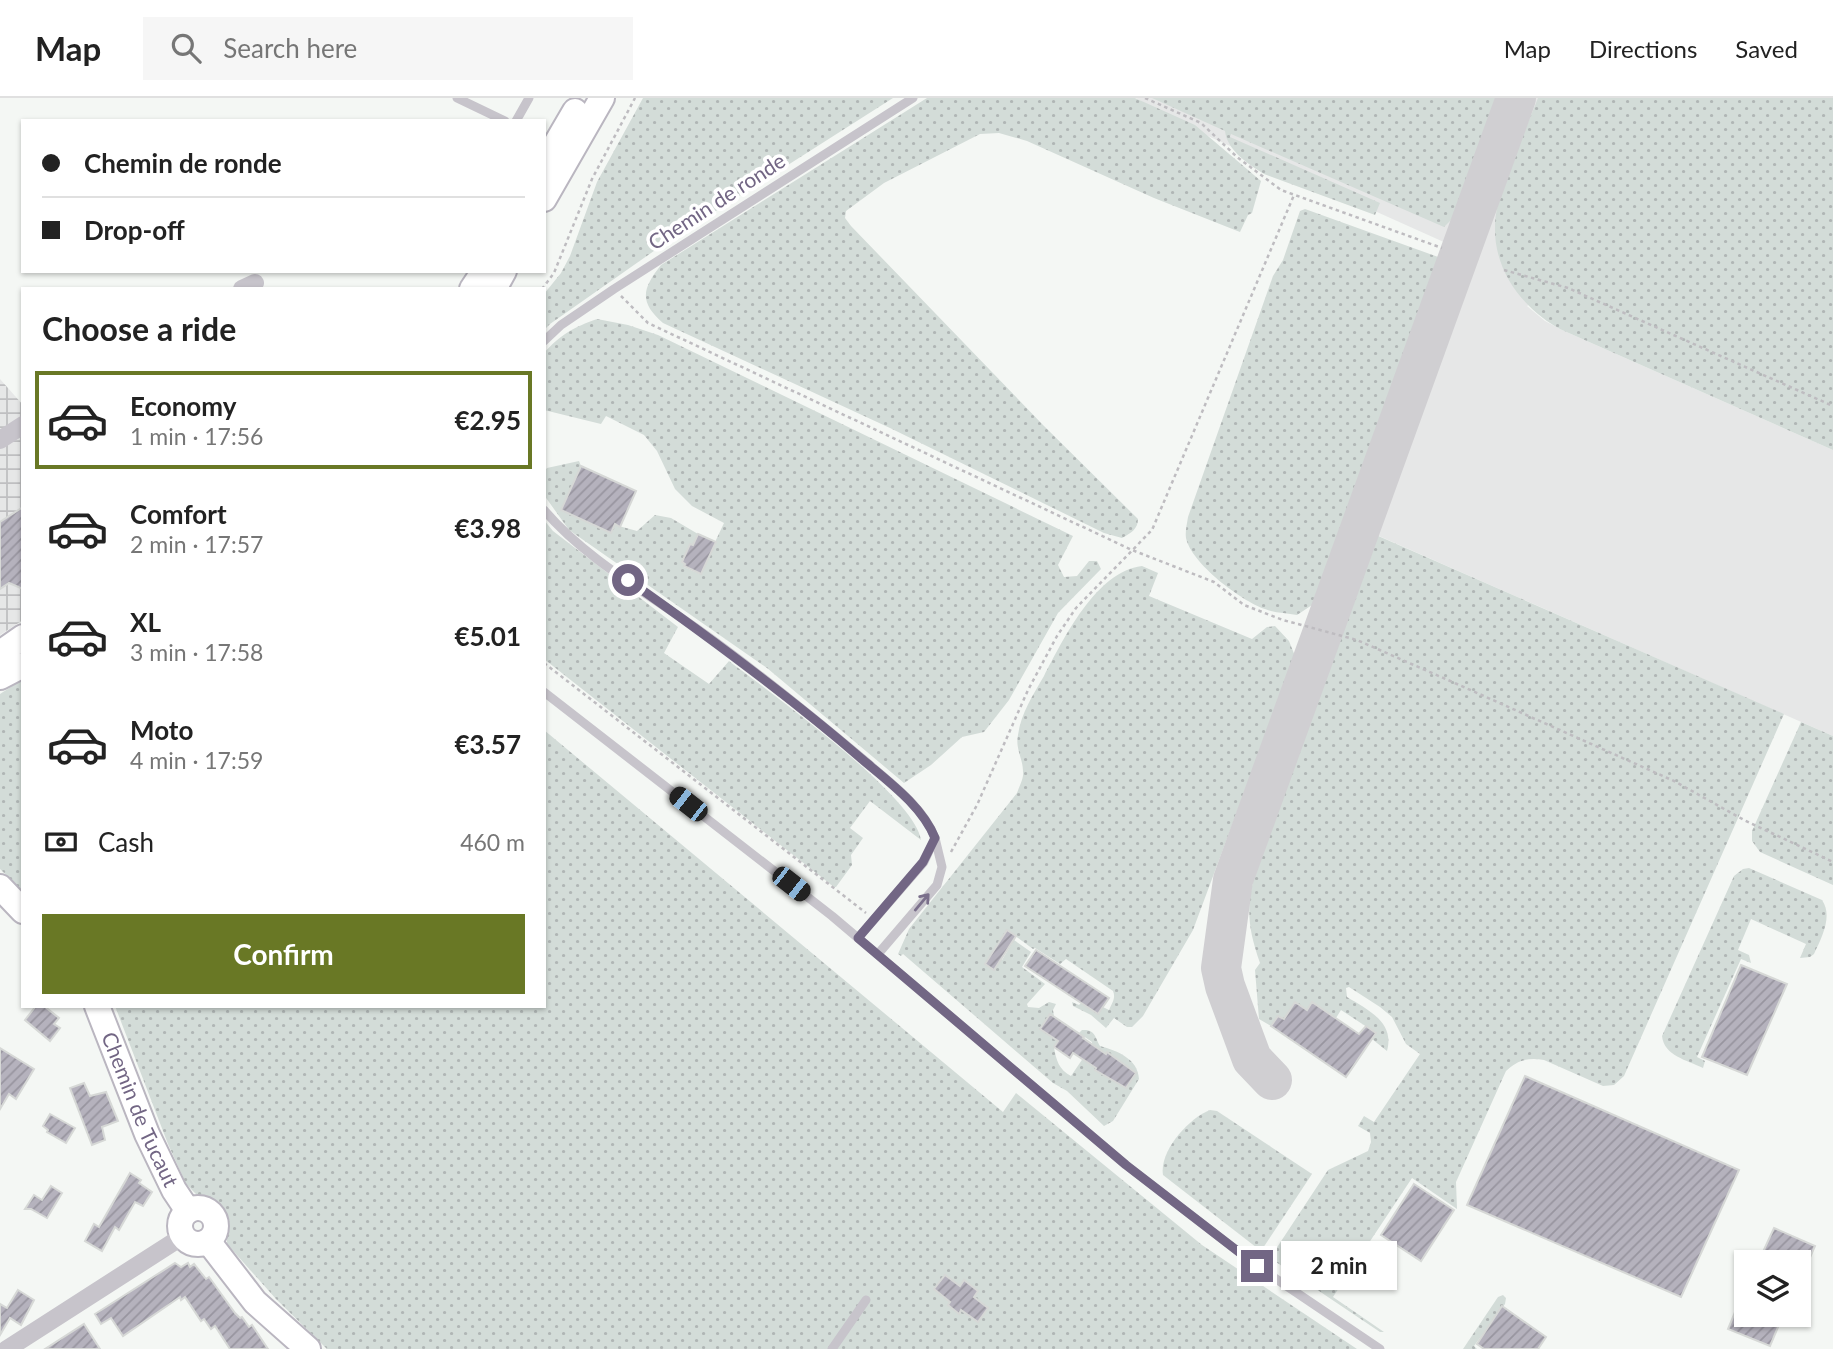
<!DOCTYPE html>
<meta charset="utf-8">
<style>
body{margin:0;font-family:Lato,sans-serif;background:#f6f6f6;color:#222;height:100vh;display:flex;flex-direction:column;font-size:26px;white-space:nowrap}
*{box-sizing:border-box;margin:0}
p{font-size:23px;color:#767676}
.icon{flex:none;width:38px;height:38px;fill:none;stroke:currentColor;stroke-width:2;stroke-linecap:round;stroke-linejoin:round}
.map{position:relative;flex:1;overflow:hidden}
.panel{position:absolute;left:21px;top:189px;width:525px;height:721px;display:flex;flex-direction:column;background:#fff;border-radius:0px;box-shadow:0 2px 5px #0004}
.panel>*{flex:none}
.guide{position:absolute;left:21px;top:21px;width:525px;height:154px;border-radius:0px;box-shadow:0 2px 5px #0004;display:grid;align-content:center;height:154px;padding:0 21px;background:#fff}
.controls{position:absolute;left:1734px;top:1152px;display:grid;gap:14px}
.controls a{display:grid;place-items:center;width:77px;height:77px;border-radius:0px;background:#fff;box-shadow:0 2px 5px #0004;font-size:35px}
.end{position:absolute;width:32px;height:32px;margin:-16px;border:9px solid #726684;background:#fff;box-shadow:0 0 0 4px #fff}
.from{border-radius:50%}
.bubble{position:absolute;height:49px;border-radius:0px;background:#fff;box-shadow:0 2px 5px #0004;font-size:23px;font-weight:700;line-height:49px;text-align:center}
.car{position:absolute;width:21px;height:42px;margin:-21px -10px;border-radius:9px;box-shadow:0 0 5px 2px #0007;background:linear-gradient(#222 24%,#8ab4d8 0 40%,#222 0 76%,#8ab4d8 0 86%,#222 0)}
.guide b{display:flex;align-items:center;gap:24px;height:66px;font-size:26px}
.guide b+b{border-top:2px solid #e0e0e0}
.guide i{width:18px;height:18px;background:#222}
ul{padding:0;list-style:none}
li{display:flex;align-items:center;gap:21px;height:98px;margin:0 14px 10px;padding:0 7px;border:4px solid transparent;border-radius:0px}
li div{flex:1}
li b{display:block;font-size:26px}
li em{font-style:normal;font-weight:700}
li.active{border-color:#697825}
li>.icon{width:63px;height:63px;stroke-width:1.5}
h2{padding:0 21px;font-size:32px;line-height:84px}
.pay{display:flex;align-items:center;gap:18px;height:77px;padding:0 21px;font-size:26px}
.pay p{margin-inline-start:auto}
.cta{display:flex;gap:14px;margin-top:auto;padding:14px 21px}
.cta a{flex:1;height:80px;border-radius:0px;background:#697825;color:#fff;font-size:28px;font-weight:700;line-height:80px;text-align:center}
header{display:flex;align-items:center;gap:42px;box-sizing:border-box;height:98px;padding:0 35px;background:#fff;border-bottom:2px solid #e0e0e0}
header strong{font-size:33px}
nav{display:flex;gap:38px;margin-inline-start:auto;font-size:24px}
.search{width:490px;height:63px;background:#f6f6f6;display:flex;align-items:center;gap:18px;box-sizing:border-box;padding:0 24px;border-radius:0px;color:#767676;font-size:26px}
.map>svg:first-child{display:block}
.built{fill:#e6e7e7}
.industrial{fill:url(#industrial-grid)}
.grass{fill:url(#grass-dots);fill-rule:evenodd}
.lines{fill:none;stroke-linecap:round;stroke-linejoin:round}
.taxiway{stroke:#d0cfd2;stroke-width:40}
.building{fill:url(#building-hatch);stroke:#d6d8d6;stroke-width:2}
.secondary-casing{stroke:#bab6c0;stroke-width:28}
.path{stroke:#bebcc0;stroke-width:2.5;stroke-dasharray:3.5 3.5;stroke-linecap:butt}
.lane{stroke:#c7c4cb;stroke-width:9}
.street{stroke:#c7c4cb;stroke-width:18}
.secondary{stroke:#fff;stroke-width:24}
.oneway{stroke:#7a6f8b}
.route{stroke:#726684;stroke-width:9}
.labels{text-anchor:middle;stroke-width:7;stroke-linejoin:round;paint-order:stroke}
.street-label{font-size:21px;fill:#726684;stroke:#fff}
</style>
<header>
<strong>Map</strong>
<div class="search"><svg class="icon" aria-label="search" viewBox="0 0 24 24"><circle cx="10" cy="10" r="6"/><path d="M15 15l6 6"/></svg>Search here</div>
<nav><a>Map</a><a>Directions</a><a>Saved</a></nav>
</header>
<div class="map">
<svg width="1833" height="1251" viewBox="0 0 1833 1251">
<defs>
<pattern id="industrial-grid" width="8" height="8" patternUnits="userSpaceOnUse" patternTransform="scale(1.75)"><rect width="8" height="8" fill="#e6e7e7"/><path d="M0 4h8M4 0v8" fill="none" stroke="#bfbfc1"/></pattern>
<pattern id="grass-dots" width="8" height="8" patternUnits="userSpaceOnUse" patternTransform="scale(1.75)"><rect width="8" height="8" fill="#d3dcd8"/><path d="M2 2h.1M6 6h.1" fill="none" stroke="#b0b6b5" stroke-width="1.8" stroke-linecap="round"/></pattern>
<pattern id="building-hatch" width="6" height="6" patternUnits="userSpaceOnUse" patternTransform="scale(1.75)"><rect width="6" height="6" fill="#b5b2bd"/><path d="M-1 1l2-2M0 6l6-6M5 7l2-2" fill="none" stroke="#98959f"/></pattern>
</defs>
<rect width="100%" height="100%" fill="#f4f7f4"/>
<!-- built -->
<path class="built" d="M1136 0H1833L1527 208 1545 223 1562 232 1833 352V638L1345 423 1446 145 1181 26Z"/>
<!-- industrial -->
<path class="industrial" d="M0 281 23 307V522L0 537Z"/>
<!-- grass -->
<g class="grass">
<path d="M643 0H893L661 148 550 226 544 232V196L561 175 570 158 597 84Z"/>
<path d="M927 0H1135L1195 27 1261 83 1252 115 1248 117 1240 134 1154 100 1027 43 999 35 980 36 884 85 846 113 845 120 851 128 1043 327 1138 421C1138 431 1131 435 1122 440L1104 435 890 330 663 225C639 204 642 191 661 167Z"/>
<path d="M1152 0H1498L1455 118 1444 129 1231 36 1230 39 1380 105 1375 117 1264 76C1248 66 1227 52 1225 33Z"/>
<path d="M1538 0H1833V352L1562 232C1524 212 1494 174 1495 129 1495 94 1525 34 1538 0Z"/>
<path d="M1305 111 1441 160 1315 505 1297 517C1286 515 1274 515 1265 511 1241 503 1191 465 1186 440 1185 433 1187 426 1188 419L1273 178 1283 162 1300 113Z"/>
<path d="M597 221 628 227 658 237 1073 438 1058 467 1064 479 1077 478 1089 463H1097L1101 471 1058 515 1009 602 984 634 962 639 931 667 904 685 767 570 569 432 544 397V374L547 370 579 363 581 368 561 412 637 433 655 417 671 420 698 436 693 447 690 446 682 464 685 466 684 469 700 476 724 425 692 408 675 391 657 353 644 337 606 318 601 326 544 312V255C560 237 574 229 597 221Z"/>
<path d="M544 422 553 433 678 529 664 555 709 586 729 563C768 593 915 698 921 742L870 703 850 730 863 740 851 757 852 767 836 789H834L544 561Z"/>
<path d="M1376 437 1784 616 1624 978 1614 987 1603 988 1544 962C1529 959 1517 962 1506 973L1456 1084 1457 1111 1412 1080 1333 1199 1384 1234H1380L1270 1160 1328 1072 1368 1053 1371 1044 1370 1035 1358 1028 1364 1018 1374 1024 1420 956 1406 946 1392 919 1380 909 1349 889 1346 890 1347 899C1368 912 1395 924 1387 953L1372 941 1376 935 1341 912 1336 920 1312 905 1307 912 1295 904 1284 922 1278 918 1271 928 1259 921 1255 872 1260 865C1246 825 1246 805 1258 765Z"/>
<path d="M1142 468 1158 475 1149 498 1252 541 1267 529 1275 528 1289 543 1295 558 1193 832 1143 918 1132 929H1127L1114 920 1106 930 1091 917 1073 908 1072 904 1079 907 1081 905 1098 916 1103 909 1109 912C1112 905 1116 900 1113 893L1066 861 1060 866 1035 850 1033 851 1007 832 992 855 1002 862 1014 842 1031 854 1022 869 1045 886 1027 906 1028 909 1039 910 1049 904 1056 906 1053 912 1054 918 1050 916 1058 943 1054 949C1056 962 1059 972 1071 978L1092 947V944L1079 935 1082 932C1095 931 1095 939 1100 948 1118 953 1138 961 1139 981L1113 1023 1104 1028 1067 993 1053 985 903 856 901 858 898 856 909 831 1017 695C1019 689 1024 680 1023 674 1023 660 1015 651 1018 637 1021 615 1033 597 1044 578 1063 542 1096 473 1142 468ZM1100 952 1106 956 1107 954 1136 975 1126 990 1095 972Z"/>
<path d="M23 581V793L0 771V596Z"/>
<path d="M1801 624 1833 638V787L1760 754 1752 743V733Z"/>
<path d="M544 632 1003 1014 1016 995 1202 1147 1357 1251H327L276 1201 227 1146V1123L218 1106 197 1097 186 1086 168 1046 115 908H544Z"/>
<path d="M1749 770 1822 802C1833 818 1822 839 1814 856L1810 859 1800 860 1806 846 1751 821 1738 852 1749 857 1751 865 1741 861 1697 959 1705 963 1703 970C1687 962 1664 958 1662 938L1734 778 1743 771Z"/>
<path d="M1210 1012 1217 1013 1312 1076 1261 1153 1163 1077C1159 1053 1189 1020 1210 1012Z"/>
<path d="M1503 1197 1506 1200 1505 1206 1474 1248 1477 1251H1463L1498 1199Z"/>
</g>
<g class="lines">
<!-- taxiway -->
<path class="taxiway" d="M1272 982 1252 961 1225 888 1221 870 1233 782 1516 0"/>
</g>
<!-- building -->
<g class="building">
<path d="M581 368 636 393 620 429 615 426 611 435 561 412Z"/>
<path d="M23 409V491L9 485 0 491V424Z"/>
<path d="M698 436 716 444 701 476 684 468 685 466 682 464 690 446 693 447Z"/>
<path d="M1007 832 1016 838 994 872 985 866Z"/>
<path d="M1036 852 1109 900 1098 916 1025 868Z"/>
<path d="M1741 867 1787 886 1747 977 1702 959Z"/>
<path d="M1295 904 1307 912 1312 904 1359 936 1366 928 1376 935 1346 979 1271 928 1278 918 1284 921Z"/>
<path d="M36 908H44L59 920 54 926 60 930 50 943 25 922Z"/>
<path d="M1050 916 1084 939 1083 940 1106 956 1107 954 1136 975 1126 990 1095 972 1096 970 1073 955 1070 960 1054 949 1058 943 1040 931Z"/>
<path d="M0 950 34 971 16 1001 9 996 0 1011Z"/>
<path d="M1525 978 1739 1072 1681 1199 1467 1107Z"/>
<path d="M84 985 90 998 106 994 118 1023 102 1029 105 1042 92 1047 70 990Z"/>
<path d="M50 1016 75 1030 66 1045 47 1034 48 1032 43 1028Z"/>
<path d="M130 1075 141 1082 139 1085 152 1094 143 1108 135 1104 119 1132 115 1129 102 1153 85 1143 94 1126 99 1129Z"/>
<path d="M1414 1086 1454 1112 1421 1163 1381 1137Z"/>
<path d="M51 1088 62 1095 47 1120 31 1111H25L34 1097 42 1102Z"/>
<path d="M1774 1130 1815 1148 1808 1164H1780L1762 1156Z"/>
<path d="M175 1165 181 1169 188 1165 190 1169 194 1166 206 1181 209 1179 235 1215 240 1220 242 1219 249 1229 252 1227 268 1251H230L215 1228 211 1231 204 1221 201 1223 185 1199 181 1202 180 1199 123 1238 111 1220 101 1226 95 1216Z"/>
<path d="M945 1177 960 1188 964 1182 978 1193 974 1199 988 1210 978 1224 961 1212 959 1216 948 1207 950 1204 934 1191Z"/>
<path d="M1746 1188V1216H1767L1781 1222 1770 1248 1728 1231Z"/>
<path d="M18 1192 34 1202 21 1227 10 1220 0 1237V1206L7 1210Z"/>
<path d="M1502 1208 1546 1239 1538 1251H1484L1477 1246Z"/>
<path d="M84 1226 100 1251H45Z"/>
</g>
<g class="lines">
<!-- secondary casing -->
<g class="secondary-casing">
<g id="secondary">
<path d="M544 66 575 13"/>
<path d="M544 101 602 0"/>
<path d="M472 191 484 173"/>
<path d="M494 191 504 173"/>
<path d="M0 555 23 539"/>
<path d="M0 579 23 567"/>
<path d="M0 789 23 813"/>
<path id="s1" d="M97 908 147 1036 174 1092 188 1113"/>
<circle cx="198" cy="1128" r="18"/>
<path d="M208 1143 255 1204 308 1251"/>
</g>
</g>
<!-- path -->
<g class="path">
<path d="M1145 0 1201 25 1237 59 1281 92 1442 150"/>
<path d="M1504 172 1568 190 1833 308"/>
<path d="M542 191 554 175 592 81 635 0"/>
<path d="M621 198 648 225 1132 452 1214 484 1244 507 1283 522 1357 542 1457 586 1674 683 1744 722 1833 764"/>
<path d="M544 565 866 815"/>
<path d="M951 754 977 707 1028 592 1057 538 1076 510 1152 432 1294 97"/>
</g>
<!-- lane -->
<g class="lane">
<path d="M457 0 505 23"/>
<path d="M516 23 529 0"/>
<path d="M544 243 561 227 614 191 913 0"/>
<path d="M544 412C585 460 644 493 696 530 754 571 809 616 864 662 889 684 923 708 935 740"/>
<path d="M544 594 832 818 1126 1067 1257 1168 1380 1251"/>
<path d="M858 840 924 764 935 740 942 769 937 787 878 856"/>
<path d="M832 1251 866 1202"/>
</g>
<!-- street -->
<g class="street">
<path d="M242 191 255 185"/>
<path d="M0 342 23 327"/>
<path d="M7 1251 183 1138"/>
</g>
<!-- secondary -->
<use href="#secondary" class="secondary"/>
</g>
<!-- one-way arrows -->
<defs><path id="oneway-shaft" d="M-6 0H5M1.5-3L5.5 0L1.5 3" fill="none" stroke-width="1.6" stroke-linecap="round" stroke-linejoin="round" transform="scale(1.75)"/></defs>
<use class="oneway" href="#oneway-shaft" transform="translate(922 804) rotate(-50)"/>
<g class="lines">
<!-- route -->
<path class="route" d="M628 482C709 539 788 597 863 662 889 684 922 708 935 740L923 764 858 840 1126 1067 1257 1168"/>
</g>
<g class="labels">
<!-- street labels -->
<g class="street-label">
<text transform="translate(717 104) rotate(-33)" y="7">Chemin de ronde</text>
<text dy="7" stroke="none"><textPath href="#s1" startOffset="112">Chemin de Tucaut</textPath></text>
</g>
</g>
</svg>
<div class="controls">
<a><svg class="icon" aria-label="layers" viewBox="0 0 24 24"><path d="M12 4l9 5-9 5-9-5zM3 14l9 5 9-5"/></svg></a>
</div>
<i class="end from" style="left:628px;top:482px"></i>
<i class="end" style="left:1257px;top:1168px"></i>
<div class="bubble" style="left:1281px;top:1143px;width:116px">2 min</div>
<i class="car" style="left:688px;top:706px;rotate:308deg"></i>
<i class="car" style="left:791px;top:786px;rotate:128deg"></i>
<div class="guide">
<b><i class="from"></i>Chemin de ronde</b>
<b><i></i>Drop-off</b>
</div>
<section class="panel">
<h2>Choose a ride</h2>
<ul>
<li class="active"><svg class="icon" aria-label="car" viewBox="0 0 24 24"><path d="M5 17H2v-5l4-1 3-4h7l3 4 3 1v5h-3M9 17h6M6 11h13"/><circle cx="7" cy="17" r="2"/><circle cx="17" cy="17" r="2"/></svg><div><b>Economy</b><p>1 min · 17:56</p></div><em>€2.95</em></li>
<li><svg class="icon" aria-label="car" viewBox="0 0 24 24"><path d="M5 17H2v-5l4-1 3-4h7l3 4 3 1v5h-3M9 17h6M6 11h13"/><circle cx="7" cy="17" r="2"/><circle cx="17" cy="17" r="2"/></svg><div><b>Comfort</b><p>2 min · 17:57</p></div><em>€3.98</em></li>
<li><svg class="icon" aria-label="car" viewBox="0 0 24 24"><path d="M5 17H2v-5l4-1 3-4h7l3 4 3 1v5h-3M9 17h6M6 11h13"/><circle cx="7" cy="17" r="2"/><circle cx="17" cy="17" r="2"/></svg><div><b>XL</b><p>3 min · 17:58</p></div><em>€5.01</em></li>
<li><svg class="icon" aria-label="car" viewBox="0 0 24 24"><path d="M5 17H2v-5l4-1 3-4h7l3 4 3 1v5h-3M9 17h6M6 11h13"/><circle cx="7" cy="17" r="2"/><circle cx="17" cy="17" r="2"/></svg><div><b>Moto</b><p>4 min · 17:59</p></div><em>€3.57</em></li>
</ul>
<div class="pay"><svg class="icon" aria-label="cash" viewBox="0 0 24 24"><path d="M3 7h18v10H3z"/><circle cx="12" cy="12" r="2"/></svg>Cash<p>460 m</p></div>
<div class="cta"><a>Confirm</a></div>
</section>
</div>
